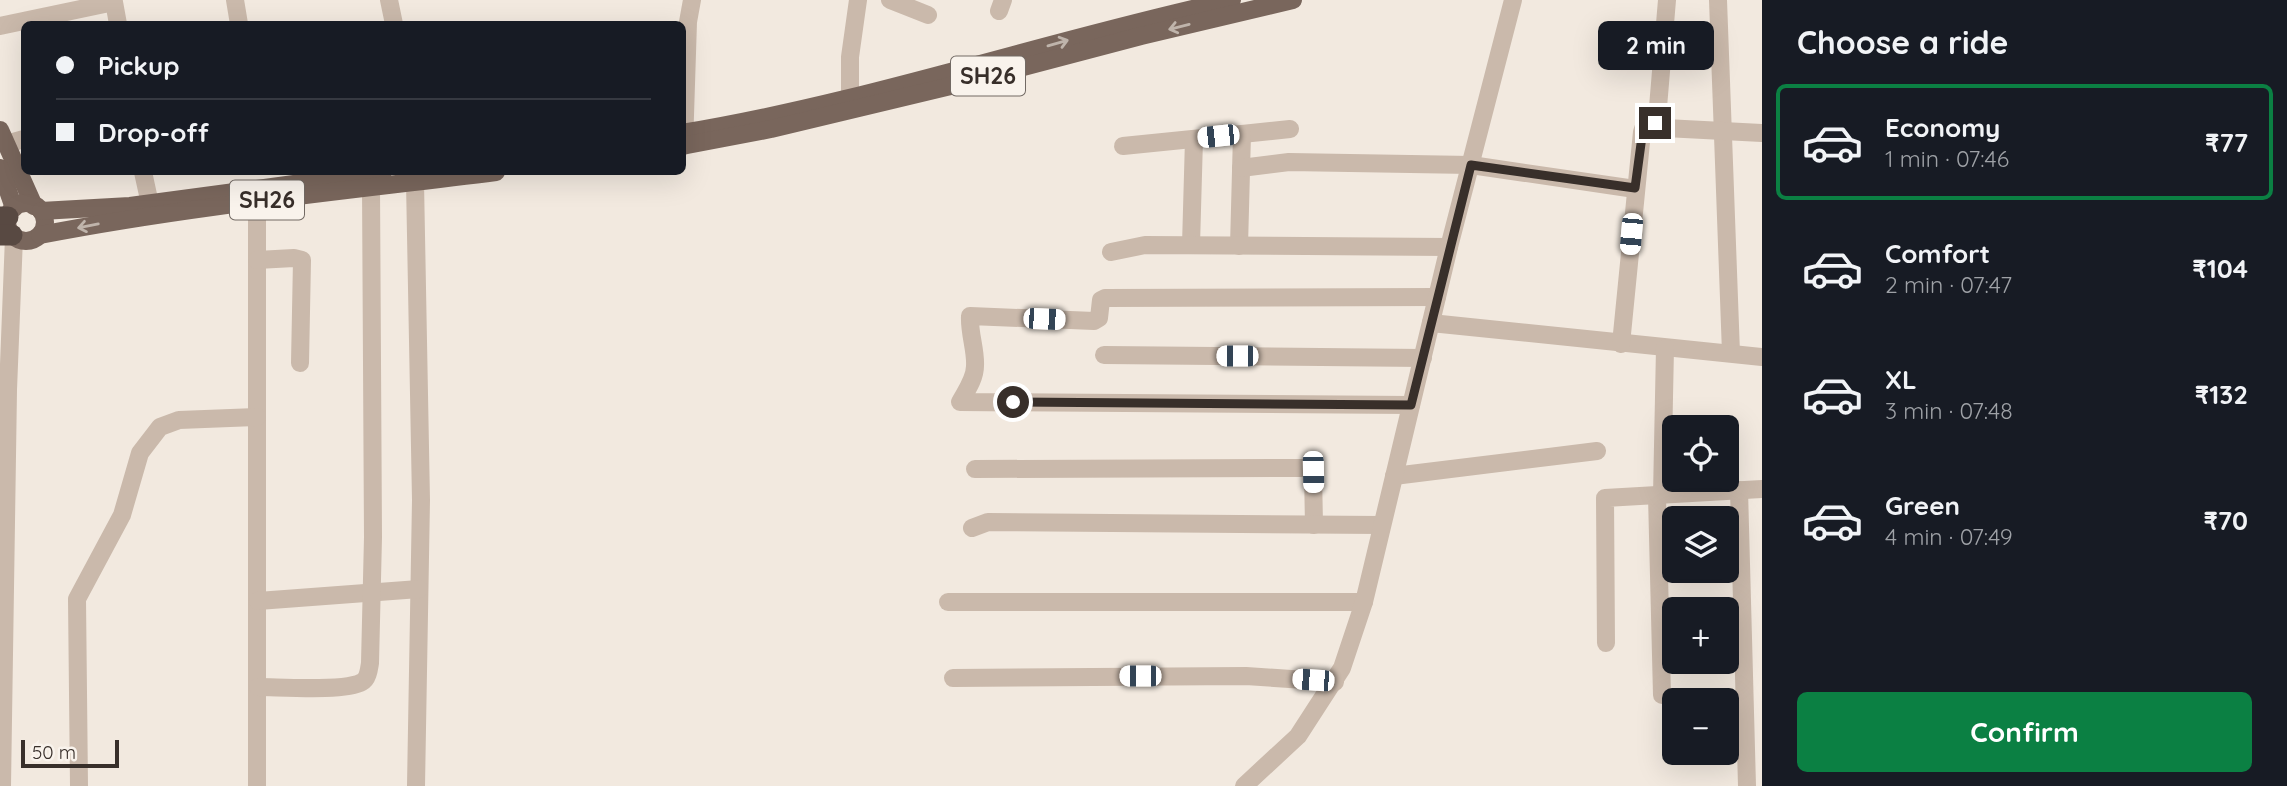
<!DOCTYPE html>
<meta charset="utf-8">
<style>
body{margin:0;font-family:Quicksand,sans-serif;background:#20242c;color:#f1f3f6;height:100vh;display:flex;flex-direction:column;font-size:26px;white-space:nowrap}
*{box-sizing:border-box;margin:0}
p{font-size:23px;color:#9ea1a6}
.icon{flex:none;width:38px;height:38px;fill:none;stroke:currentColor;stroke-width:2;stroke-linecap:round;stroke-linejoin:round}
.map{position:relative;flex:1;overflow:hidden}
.side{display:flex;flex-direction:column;background:#171b24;width:525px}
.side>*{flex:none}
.guide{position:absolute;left:21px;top:21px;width:665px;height:154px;border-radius:10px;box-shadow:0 7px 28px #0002;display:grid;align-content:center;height:154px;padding:0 35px;background:#171b24}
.fabs{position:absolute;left:1662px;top:415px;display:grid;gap:14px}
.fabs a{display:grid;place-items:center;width:77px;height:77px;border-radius:10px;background:#171b24;box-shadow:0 7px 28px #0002;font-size:35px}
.scale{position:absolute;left:21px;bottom:18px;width:98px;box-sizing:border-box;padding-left:7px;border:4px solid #382f2a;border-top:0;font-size:19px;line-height:24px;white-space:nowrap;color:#382f2a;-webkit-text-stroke:5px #f9f3ec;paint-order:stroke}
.end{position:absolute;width:32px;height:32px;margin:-16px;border:9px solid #382f2a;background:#fff;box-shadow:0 0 0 4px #fff}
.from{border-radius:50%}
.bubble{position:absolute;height:49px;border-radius:10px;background:#171b24;box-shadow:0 7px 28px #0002;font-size:23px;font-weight:700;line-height:49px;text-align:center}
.car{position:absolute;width:21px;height:42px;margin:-21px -10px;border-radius:9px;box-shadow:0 0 5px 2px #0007;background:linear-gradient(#fff 24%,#345 0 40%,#fff 0 76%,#345 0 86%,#fff 0)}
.guide b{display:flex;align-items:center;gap:24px;height:66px;font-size:26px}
.guide b+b{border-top:2px solid #363941}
.guide i{width:18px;height:18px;background:#f1f3f6}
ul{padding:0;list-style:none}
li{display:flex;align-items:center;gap:21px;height:116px;margin:0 14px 10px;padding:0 21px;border:4px solid transparent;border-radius:10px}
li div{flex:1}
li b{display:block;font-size:26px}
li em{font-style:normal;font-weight:700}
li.on{border-color:#0b8043}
li>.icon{width:63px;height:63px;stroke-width:1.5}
h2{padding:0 35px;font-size:32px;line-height:84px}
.primary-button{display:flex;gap:14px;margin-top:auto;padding:14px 35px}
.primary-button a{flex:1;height:80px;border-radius:10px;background:#0b8043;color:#fff;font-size:28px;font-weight:700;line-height:80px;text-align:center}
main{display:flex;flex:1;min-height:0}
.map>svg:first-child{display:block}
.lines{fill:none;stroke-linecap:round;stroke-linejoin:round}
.minor{stroke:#cab9ab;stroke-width:18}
.major{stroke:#79665c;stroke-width:18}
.highway{stroke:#584942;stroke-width:21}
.oneway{stroke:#bfb4ab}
.route{stroke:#382f2a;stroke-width:9}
.labels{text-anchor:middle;stroke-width:5;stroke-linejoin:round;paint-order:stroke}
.shield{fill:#f9f3ec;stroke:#726a64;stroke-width:2}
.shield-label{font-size:23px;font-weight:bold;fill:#382f2a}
</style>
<main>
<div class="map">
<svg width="1762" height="786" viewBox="0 0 1762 786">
<rect width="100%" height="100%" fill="#f2e9df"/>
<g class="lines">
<!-- minor -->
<g class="minor">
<path d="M235 0 239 24"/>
<path d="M389 0 394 24"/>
<path d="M890 0 928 15"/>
<path d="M1718 0 1731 353"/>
<path d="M999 11 1003 0"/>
<path d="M0 26 114 2 118 24"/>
<path d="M850 97V57L858 0"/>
<path d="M1656 121 1665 128 1762 133"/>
<path d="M1242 134 1290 129"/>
<path d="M6 144 24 139"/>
<path d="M684 146 688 22 692 0"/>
<path d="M1123 146 1242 134 1239 246"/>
<path d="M1241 168 1289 162 1471 165 1635 189"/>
<path d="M143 172 150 204"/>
<path d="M415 182 421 500 416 786"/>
<path d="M257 201V786"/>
<path d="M1191 245 1194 139"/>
<path d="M1111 252 1145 245 1449 247"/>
<path d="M257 260 294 258 302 260 300 363"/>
<path d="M1431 323 1762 357"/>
<path d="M1621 344 1642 132 1644 126 1653 124 1657 119 1667 0"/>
<path d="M1104 355 1423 358"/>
<path d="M1411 405 960 402C966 391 975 379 975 366 976 350 969 333 970 316L1094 321 1099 318 1101 300 1105 298 1437 297"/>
<path d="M975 469 1310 468 1313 472 1314 525"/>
<path d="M1394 476 1597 451"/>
<path d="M1739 490 1747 786"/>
<path d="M1662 495 1665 348"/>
<path d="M1657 496 1662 695"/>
<path d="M972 528 988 522 1382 525"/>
<path d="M258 601 419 589"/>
<path d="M948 602H1364"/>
<path d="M1606 643 1605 498 1762 489"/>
<path d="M953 678 1246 676 1335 682"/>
<path d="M258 687C280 687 345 692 362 682 368 679 369 669 370 663L373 537 371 187"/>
<path d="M2 786 8 390 14 237"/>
<path d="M79 786 77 599 122 515 140 453 160 427 179 420 257 417"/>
<path d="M1244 786 1298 736 1342 668 1364 602 1449 247 1513 0"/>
</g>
<!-- major -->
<g class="major">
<path d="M0 130 34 206"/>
<path d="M682 133C869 102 1048 40 1232 0"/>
<path d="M682 146 771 129 959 84 1141 36 1293 0"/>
<path d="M0 168 14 208"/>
<circle cx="26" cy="222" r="19"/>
<path d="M41 211 130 206 383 172"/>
<path d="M40 235C190 206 344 191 496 172"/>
</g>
<!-- highway -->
<g class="highway">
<path d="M0 217H8"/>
<path d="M0 235H12"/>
</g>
</g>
<!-- one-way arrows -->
<defs><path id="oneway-shaft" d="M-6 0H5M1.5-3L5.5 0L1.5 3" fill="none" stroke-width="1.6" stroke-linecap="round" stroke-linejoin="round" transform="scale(1.75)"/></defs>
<g class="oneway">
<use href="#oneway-shaft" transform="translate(1179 27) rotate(166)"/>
<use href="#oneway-shaft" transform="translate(1058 43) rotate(-16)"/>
<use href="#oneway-shaft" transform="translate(88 226) rotate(169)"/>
</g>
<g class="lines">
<!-- route -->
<path class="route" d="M1013 402 1411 405 1471 165 1635 188 1643 129 1655 123"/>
</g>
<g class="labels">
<!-- shield labels -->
<g class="shield">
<rect x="951" y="56.5" width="74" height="39" rx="5"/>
<rect x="230" y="180.5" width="74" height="39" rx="5"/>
</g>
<g class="shield-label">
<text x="988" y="84">SH26</text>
<text x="267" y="208">SH26</text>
</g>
</g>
</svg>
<div class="fabs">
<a><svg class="icon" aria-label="locate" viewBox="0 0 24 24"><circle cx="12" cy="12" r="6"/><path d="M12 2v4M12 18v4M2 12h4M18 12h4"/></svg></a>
<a><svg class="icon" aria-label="layers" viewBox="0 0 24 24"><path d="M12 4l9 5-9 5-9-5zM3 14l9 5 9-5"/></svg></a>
<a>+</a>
<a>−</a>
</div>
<div class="scale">50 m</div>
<i class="end from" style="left:1013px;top:402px"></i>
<i class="end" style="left:1655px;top:123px"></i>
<div class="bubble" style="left:1598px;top:21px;width:116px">2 min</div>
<i class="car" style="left:1218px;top:136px;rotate:264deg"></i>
<i class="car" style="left:1631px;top:234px;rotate:185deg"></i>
<i class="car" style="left:1044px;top:319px;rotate:92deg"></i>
<i class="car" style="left:1237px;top:356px;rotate:270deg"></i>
<i class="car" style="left:1313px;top:472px;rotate:179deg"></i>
<i class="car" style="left:1140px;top:676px;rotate:270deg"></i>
<i class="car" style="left:1313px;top:680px;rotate:274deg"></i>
<div class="guide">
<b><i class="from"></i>Pickup</b>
<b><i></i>Drop-off</b>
</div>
</div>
<section class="side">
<h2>Choose a ride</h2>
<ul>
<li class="on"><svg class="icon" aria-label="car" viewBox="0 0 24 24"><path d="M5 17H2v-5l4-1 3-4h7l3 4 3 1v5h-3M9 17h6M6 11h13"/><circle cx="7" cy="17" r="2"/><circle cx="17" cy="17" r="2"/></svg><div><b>Economy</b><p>1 min · 07:46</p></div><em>₹77</em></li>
<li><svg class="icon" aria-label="car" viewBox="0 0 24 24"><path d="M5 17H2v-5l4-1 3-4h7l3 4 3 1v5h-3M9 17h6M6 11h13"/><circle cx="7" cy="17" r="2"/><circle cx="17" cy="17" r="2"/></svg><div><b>Comfort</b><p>2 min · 07:47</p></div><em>₹104</em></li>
<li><svg class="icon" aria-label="car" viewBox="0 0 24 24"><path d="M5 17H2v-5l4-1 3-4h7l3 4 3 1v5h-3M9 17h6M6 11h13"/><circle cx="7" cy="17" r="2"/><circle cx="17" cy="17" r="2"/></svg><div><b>XL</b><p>3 min · 07:48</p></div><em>₹132</em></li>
<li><svg class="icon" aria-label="car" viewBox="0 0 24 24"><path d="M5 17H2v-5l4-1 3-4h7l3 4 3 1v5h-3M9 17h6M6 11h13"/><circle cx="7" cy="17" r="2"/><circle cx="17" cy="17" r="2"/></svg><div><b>Green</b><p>4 min · 07:49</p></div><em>₹70</em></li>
</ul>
<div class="primary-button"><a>Confirm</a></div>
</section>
</main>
